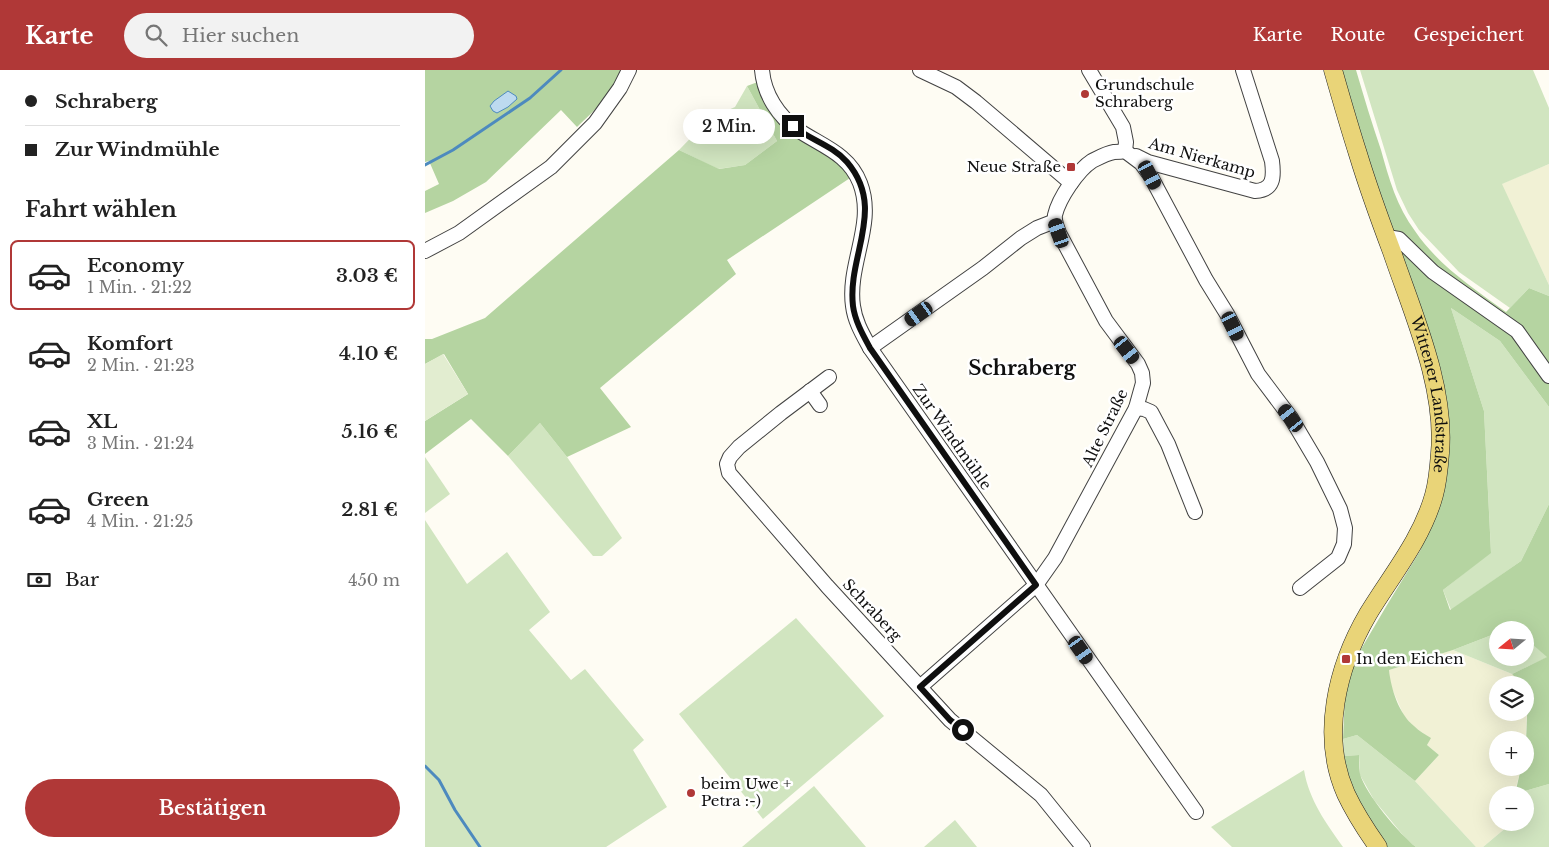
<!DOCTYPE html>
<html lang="de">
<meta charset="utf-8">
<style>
body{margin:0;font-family:"Libre Baskerville",serif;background:#f2f2f2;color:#222;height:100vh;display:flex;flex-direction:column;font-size:19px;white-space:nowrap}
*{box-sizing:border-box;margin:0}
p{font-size:16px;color:#767676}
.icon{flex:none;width:28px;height:28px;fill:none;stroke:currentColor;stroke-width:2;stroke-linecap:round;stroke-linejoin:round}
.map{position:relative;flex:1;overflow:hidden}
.drawer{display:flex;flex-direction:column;background:#fff;width:425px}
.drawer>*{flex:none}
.top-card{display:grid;align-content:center;height:110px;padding:0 25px;background:#fff}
.needle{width:32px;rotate:252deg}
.fabs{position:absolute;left:1064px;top:551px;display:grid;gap:10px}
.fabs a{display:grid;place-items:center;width:45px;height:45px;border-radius:50%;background:#fff;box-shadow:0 5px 20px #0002;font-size:25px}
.end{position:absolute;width:22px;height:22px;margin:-11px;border:6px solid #0f0f0f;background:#fff;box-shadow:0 0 0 2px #fff}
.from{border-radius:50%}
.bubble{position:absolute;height:35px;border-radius:18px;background:#fff;box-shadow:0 5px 20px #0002;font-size:16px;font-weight:600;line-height:35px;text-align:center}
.car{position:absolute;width:15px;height:30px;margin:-15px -8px;border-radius:6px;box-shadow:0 0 4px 1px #0007;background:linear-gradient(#222 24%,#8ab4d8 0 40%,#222 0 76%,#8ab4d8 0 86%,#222 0)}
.top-card b{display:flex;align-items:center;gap:18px;height:48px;font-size:19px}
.top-card b+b{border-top:1px solid #e0e0e0}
.top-card i{width:12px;height:12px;background:#222}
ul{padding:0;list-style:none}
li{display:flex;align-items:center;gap:15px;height:70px;margin:0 10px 8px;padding:0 15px;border:2px solid transparent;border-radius:8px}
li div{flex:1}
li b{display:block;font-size:19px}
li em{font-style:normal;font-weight:600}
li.current{border-color:#b03837}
li>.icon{width:45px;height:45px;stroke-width:1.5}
h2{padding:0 25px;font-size:22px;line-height:60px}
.pay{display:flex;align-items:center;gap:12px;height:55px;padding:0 25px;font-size:19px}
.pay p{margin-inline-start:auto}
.primary-button{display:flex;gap:10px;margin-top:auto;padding:10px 25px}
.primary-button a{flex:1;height:58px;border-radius:30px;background:#b03837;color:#fff;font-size:20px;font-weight:600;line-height:58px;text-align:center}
header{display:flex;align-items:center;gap:30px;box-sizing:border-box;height:70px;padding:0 25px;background:#b03837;color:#fff}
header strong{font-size:24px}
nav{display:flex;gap:28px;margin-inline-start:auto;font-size:18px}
.search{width:350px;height:45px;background:#f2f2f2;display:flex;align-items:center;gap:12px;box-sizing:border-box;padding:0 18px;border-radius:28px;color:#767676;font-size:19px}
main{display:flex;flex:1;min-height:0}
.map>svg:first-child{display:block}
.farmland{fill:#f1f1d5}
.green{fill:#d1e5c0}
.forest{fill:#b5d4a1}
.pitch{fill:#e2edd0}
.water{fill:#bddaef;stroke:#4d8abe}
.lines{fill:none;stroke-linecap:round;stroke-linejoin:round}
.stream{stroke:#4d8abe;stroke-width:3}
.minor-casing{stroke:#424242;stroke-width:16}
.major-casing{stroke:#202020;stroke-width:19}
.minor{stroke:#fff;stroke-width:14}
.major{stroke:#e9d478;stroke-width:18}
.route{stroke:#0f0f0f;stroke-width:6}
.poi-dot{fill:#b03837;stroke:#fff;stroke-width:2}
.labels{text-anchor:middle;stroke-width:5;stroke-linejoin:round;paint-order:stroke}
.poi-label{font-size:15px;fill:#0f0f0f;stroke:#fff;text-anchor:start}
.street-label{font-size:15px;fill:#0f0f0f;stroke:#fff}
.district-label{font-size:20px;font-weight:bold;fill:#0f0f0f;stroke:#fff}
</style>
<header>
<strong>Karte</strong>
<div class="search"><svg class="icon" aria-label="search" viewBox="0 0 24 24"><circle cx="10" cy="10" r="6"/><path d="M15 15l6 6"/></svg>Hier suchen</div>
<nav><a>Karte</a><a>Route</a><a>Gespeichert</a></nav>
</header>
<main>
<section class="drawer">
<div class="top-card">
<b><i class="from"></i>Schraberg</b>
<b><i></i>Zur Windmühle</b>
</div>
<h2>Fahrt wählen</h2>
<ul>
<li class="current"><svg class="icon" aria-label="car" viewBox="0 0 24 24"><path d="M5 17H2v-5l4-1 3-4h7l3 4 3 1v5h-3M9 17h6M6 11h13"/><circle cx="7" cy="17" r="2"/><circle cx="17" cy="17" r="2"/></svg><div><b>Economy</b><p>1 Min. · 21:22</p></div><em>3.03 €</em></li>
<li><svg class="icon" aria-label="car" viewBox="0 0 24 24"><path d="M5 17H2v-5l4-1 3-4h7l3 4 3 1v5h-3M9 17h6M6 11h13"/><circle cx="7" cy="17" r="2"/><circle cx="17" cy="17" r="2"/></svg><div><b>Komfort</b><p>2 Min. · 21:23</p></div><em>4.10 €</em></li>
<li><svg class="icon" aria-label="car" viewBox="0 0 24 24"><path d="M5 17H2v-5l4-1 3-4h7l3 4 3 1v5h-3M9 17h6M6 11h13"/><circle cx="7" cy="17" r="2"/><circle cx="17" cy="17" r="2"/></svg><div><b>XL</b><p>3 Min. · 21:24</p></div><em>5.16 €</em></li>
<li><svg class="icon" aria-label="car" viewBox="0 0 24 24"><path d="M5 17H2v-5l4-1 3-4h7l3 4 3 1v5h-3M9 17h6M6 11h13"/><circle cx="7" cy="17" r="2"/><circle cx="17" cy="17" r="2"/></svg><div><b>Green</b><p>4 Min. · 21:25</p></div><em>2.81 €</em></li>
</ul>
<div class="pay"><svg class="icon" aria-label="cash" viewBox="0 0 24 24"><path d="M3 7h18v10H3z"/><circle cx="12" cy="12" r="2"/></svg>Bar<p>450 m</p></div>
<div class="primary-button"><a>Bestätigen</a></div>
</section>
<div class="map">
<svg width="1124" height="777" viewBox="0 0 1124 777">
<rect width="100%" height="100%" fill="#fefcf3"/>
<!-- farmland -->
<g class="farmland">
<path d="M1124 94V215L1076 114Z"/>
<path d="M1028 580 1087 604 1099 615H1072V642H1100V616L1103 619 1100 682V670H1072V698H1096L1089 725H1072V752L1084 753 1083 756 1058 777H1051L990 711 1014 685 1002 675 1005 668 988 656 979 646 965 614 964 600Z"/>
</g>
<!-- green -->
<g class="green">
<path d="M935 0H1108L1124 38V94L1077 114 1124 215V226L1104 218 1085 238 1034 202 994 160 983 143 972 120Z"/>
<path d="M322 16 352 71 320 95 293 99 254 80 285 48 310 37Z"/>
<path d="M1026 238 1075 271 1124 337V434L1096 491 1026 540 1018 520 1066 482 1059 341Z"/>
<path d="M115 353 142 387 197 468 177 486H168L83 386Z"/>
<path d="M0 387 25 424 0 443Z"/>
<path d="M0 450 42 514 82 482 125 542 104 560 146 610 160 599 219 670 208 680 242 737 181 777H0Z"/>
<path d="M371 548 459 646 338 749 254 644Z"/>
<path d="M1072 563V588H1100V568L1123 587 1087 604 1028 580Z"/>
<path d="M932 665 990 711 1051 777H991L982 770 949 730 935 705 934 685 919 686 918 669Z"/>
<path d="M879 700C884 730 901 753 918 777H807L786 757Z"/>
<path d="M1124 714V777H1058L1083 756 1084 753 1100 752V725L1090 724Z"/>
<path d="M389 716 441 777H317Z"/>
<path d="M530 750 552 777H499Z"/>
</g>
<!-- forest -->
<g class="forest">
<path d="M0 0H198C189 22 169 41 152 57L136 40 61 112 28 131 0 143V121L14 114 4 91 0 92Z"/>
<path d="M914 0H931C939 27 947 54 956 80 964 109 972 137 990 161 1013 195 1048 218 1081 242L1104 218 1124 226V337L1075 271 1026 238 1059 341 1066 483 1018 520 1025 540 1096 491 1124 434V714L1090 724 1096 698H1100L1103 620 1087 604 1122 587 1100 568V560H1072V563L1028 580 964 600C966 619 974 644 989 656 994 661 1000 664 1006 668L1002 675 1014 685 990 711 932 665 918 669 920 625 929 591 962 535 995 481 1019 420 1022 365 975 185Z"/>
<path d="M338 10 341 27 422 102 425 108 302 190 311 204 175 318 206 357 142 387 115 353 83 386 46 349 0 384V351L43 324 19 284 0 294V269H7L60 248 254 80 294 99 320 95 352 71 322 16Z"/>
<path d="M934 685C934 691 934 698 935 704 940 723 975 765 991 777H960L940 749 922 706 919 686Z"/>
</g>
<!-- pitch -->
<path class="pitch" d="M18 284 43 324 0 351V294Z"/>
<!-- water -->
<path class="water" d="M83 21 91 26 92 29 83 37 72 43 68 41 65 36 69 31Z"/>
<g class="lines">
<!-- stream -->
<g class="stream">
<path d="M0 95 28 80 105 28 136 0"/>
<path d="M0 696 14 710 30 740 55 777"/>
</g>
<!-- minor casing -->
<g class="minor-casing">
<g id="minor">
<path d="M337 0C339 24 353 46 373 60 397 76 424 84 435 113 451 154 422 194 428 236 430 252 438 265 445 278L771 742"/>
<path d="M495 0 531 17 551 32 646 113"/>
<path d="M664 0 698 57 701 72 700 81"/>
<path d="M700 81 716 93 725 105 781 210 802 244 833 304 866 348 892 392 915 439 920 458 919 474 913 488 875 518"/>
<path d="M711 86 723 92 830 121C849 120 849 107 847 91L818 0"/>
<path d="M962 167 974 169 1008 202 1092 261 1124 306"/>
<path d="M0 181 34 163 126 97 170 53 195 18 204 0"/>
<path d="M445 278 558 198 596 168 612 158 630 151"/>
<path d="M404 307 356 343 314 377 305 387 302 394 304 403 402 516 525 650 616 725 658 777"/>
<path d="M385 321 395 335"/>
<path d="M711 338 719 339 726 342 743 374 770 442"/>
<path d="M495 617 611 515 630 488 711 338 718 313 717 303 713 294 681 251 634 163C632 157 629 151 630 145 634 128 653 100 667 91 673 88 682 83 689 82 693 82 696 82 700 81"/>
</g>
</g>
<!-- major casing -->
<g class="major-casing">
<g id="major">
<path id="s1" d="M908 0C916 28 924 56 933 84 943 117 955 150 967 182 988 244 1021 317 1015 383 1014 397 1013 411 1009 425 997 469 966 506 943 544 912 597 895 666 921 724 930 743 941 760 953 777"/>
</g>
</g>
<!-- minor -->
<use href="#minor" class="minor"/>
<!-- major -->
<use href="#major" class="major"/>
</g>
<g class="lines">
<!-- route -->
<path class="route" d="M368 56C385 70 407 75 422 92 462 139 422 185 428 236 430 251 438 265 445 278L611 515 495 617 525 650 538 660"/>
</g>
<!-- markers -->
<g class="poi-dot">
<circle cx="660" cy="24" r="5"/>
<rect x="641" y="92" width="10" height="10" rx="2.5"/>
<rect x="916" y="584" width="10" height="10" rx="2.5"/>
<circle cx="266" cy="723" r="5"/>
</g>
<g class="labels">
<!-- poi labels -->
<g class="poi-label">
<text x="670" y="20">Grundschule<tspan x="670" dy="17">Schraberg</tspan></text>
<text x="636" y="102" text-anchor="end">Neue Straße</text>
<text x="931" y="594">In den Eichen</text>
<text x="276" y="719">beim Uwe +<tspan x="276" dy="17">Petra :-)</tspan></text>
</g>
<!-- street labels -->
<g class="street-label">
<text transform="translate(777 88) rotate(16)" y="5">Am Nierkamp</text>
<text dy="5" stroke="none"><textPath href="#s1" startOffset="340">Wittener Landstraße</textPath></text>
<text transform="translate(680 358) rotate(-64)" y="5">Alte Straße</text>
<text transform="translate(527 367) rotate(55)" y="5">Zur Windmühle</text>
<text transform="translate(447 540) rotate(47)" y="5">Schraberg</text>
</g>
<!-- district labels -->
<g class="district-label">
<text x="597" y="305">Schraberg</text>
</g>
</g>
</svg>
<div class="fabs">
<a><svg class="needle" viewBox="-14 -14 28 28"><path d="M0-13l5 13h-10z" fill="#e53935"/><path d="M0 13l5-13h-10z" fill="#767676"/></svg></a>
<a><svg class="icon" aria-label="layers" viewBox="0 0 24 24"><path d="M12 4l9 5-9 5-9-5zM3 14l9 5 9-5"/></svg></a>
<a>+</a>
<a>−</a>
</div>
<i class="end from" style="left:538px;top:660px"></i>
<i class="end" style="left:368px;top:56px"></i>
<div class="bubble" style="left:258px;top:39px;width:92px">2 Min.</div>
<i class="car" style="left:725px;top:105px;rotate:152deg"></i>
<i class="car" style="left:634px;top:163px;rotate:341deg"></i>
<i class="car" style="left:494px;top:244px;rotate:235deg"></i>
<i class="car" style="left:808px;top:256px;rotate:154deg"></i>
<i class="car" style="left:702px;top:280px;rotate:142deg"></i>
<i class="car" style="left:866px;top:348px;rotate:323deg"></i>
<i class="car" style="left:656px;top:580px;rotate:145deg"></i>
</div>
</main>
